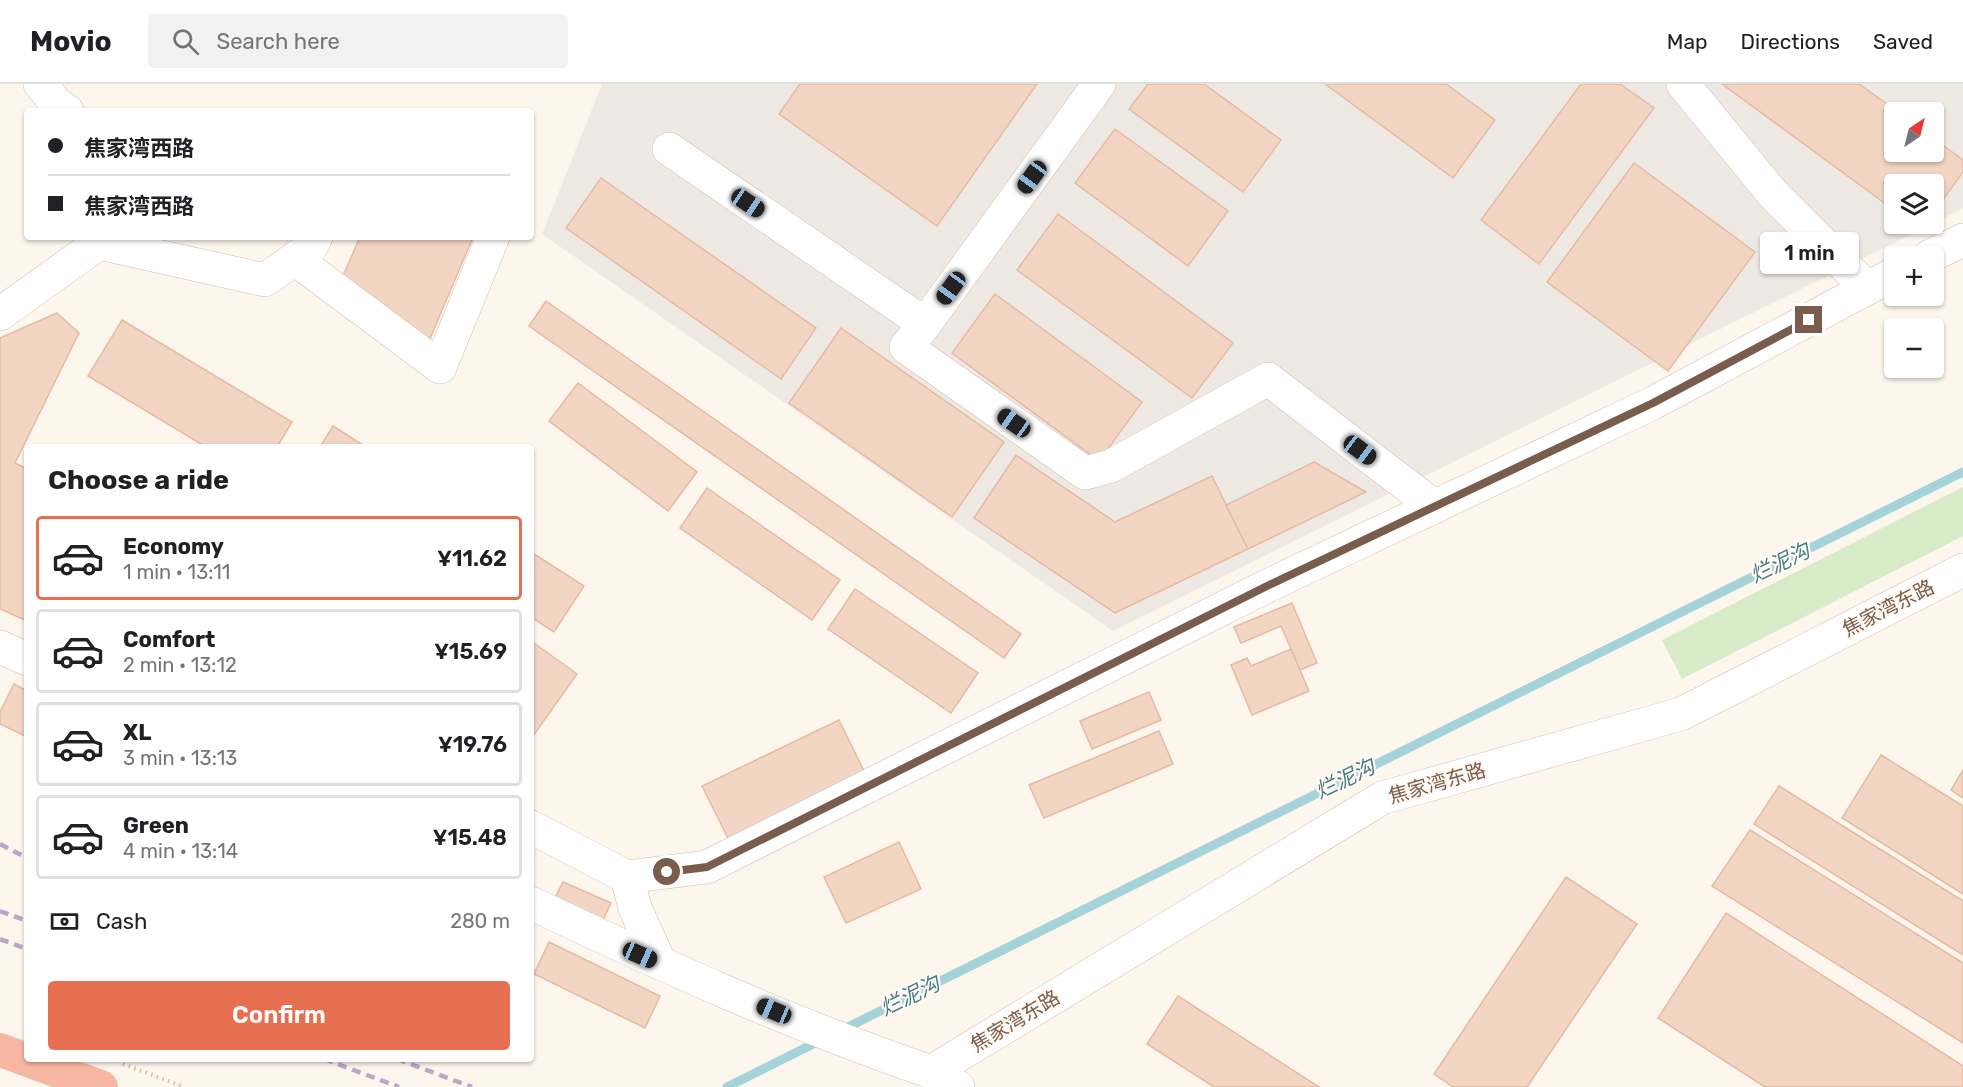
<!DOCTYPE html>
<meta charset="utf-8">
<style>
body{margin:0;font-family:Rubik,"Noto Sans SC",sans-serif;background:#f2f2f2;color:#202124;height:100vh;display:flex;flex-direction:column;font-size:22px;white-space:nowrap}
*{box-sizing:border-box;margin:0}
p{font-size:20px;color:#757577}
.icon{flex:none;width:33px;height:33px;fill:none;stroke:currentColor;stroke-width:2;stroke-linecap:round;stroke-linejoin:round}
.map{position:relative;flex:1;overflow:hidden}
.details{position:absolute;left:24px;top:360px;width:510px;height:618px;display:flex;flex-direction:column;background:#fff;border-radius:6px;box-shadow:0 2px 4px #0004}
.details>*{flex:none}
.banner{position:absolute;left:24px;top:24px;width:510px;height:132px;border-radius:6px;box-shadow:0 2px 4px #0004;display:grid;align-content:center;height:132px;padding:0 24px;background:#fff}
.needle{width:39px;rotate:35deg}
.fabs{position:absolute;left:1884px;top:18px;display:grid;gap:12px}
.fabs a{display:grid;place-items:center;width:60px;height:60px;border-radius:6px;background:#fff;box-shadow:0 2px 4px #0004;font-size:30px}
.end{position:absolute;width:27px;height:27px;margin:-14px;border:8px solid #7a5c4d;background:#fff;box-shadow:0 0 0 3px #fff}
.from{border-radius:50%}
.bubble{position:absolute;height:42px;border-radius:6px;background:#fff;box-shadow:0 2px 4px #0004;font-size:20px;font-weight:600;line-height:42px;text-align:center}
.car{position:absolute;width:18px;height:36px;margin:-18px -9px;border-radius:8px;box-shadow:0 0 4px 2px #0007;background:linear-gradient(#222 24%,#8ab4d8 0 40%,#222 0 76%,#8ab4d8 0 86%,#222 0)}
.banner b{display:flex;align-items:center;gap:21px;height:57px;font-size:22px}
.banner b+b{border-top:2px solid #e0e0e0}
.banner i{width:15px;height:15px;background:#202124}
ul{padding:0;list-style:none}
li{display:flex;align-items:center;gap:18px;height:84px;margin:0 12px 9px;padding:0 12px;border:3px solid #e0e0e0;border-radius:6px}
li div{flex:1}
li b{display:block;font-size:22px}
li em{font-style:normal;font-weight:600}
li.active{border-color:#e76f51}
li>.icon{width:54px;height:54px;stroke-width:1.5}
h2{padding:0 24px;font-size:27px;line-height:72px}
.pay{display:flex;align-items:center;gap:15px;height:66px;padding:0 24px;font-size:22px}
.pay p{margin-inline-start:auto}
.action{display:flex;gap:12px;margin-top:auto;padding:12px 24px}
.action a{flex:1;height:69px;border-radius:6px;background:#e76f51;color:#fff;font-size:24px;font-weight:600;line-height:69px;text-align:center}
header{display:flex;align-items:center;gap:36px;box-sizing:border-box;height:84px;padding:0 30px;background:#fff;border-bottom:2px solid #e0e0e0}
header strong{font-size:28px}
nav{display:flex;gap:33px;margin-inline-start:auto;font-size:21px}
.search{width:420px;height:54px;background:#f2f2f2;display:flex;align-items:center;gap:15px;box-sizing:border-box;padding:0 21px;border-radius:6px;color:#757577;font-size:22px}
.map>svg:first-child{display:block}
.industrial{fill:#efe9e4;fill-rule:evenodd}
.green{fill:#d8ecc9}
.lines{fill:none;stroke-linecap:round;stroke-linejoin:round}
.stream{stroke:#a5d3da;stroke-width:9}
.building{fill:#f3d5c3;stroke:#e6bba3;stroke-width:1.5}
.minor-casing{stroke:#d1beb0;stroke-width:34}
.highway-casing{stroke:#dad1cd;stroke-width:34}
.path{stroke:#d9b8a5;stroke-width:4;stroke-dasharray:1.5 4.5;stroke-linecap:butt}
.minor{stroke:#fff;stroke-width:33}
.highway{stroke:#f7b7a3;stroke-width:33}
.rail{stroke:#b9a8c9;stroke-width:4.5;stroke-dasharray:9 6;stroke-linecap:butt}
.route{stroke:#7a5c4d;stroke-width:8}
.labels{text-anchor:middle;stroke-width:4.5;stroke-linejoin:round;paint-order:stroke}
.street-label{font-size:20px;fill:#7a5c4d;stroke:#fffaf3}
.water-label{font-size:21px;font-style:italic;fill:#437c86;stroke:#fffaf3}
</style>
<header>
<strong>Movio</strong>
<div class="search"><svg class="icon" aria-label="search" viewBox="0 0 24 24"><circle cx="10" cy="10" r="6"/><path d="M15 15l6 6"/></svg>Search here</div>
<nav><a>Map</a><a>Directions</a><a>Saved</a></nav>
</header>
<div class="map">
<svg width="1963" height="1003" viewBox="0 0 1963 1003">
<rect width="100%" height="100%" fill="#fdf6ec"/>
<!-- industrial -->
<path class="industrial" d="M602 0H1963V124L1934 139V100H1894V140H1932L1113 547 542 150ZM1894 28H1934V68H1894Z"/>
<!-- green -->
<path class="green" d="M1963 403V452L1682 595 1662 556Z"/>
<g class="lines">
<!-- stream -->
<g class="stream">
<path d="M842 946 1963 388"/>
<path d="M727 1003 821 956"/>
</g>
</g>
<!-- building -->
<g class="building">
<path d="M800 0H1037L937 142 779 30Z"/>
<path d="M1148 0H1204L1281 56 1243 108 1129 25Z"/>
<path d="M1325 0H1446L1495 36 1453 94Z"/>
<path d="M1581 0H1620L1654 24 1539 180 1481 136Z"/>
<path d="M1722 0H1859L1898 28H1894V68H1934V55L1963 76V88L1934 128V100H1894V126Z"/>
<path d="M1115 45 1228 127 1188 182 1075 99Z"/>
<path d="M1634 79 1755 168 1668 287 1547 198Z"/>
<path d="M601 94 816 244 781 295 566 144Z"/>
<path d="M1058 130 1233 259 1192 314 1017 186Z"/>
<path d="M360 153H473L429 257 343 192Z"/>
<path d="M995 210 1142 318 1099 377 952 269Z"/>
<path d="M546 217 1021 550 1004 574 529 242Z"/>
<path d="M57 229 79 249 15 379 27 385V537L0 525V254Z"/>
<path d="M122 236 292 338 277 363H206L88 292Z"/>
<path d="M841 244 1004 358 952 433 789 319Z"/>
<path d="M578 299 697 388 668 427 549 337Z"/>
<path d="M333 342 366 363H320Z"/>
<path d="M1016 371 1115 438 1212 392 1248 465 1115 529 974 434Z"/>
<path d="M1314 378 1366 408 1248 465 1226 421Z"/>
<path d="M707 404 840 496 812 536 680 444Z"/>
<path d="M531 468 584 502 554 548 531 533Z"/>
<path d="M855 505 978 589 951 629 828 545Z"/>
<path d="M1292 519 1317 579 1300 586 1281 542 1241 559 1234 543Z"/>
<path d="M531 557 577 590 531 655Z"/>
<path d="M1291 565 1309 607 1252 631 1231 581 1247 574 1251 582Z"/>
<path d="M14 600 27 607V653L0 640V628Z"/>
<path d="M1149 608 1161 636 1092 665 1080 637Z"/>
<path d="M839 636 865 689 729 756 702 702Z"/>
<path d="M1159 647 1173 680 1044 734 1029 701Z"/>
<path d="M1881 671 1963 722V810L1842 734Z"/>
<path d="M1963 686V714L1951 706Z"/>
<path d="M1779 702 1963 817V871L1754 740Z"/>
<path d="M1750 746 1963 879V959L1712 802Z"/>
<path d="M899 758 921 805 846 839 824 793Z"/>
<path d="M1566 793 1637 840 1527 1003H1453L1434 990Z"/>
<path d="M563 798 611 819 603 836 555 814Z"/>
<path d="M1726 829 1963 982V1003H1765L1658 934Z"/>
<path d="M549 858 660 912 645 944 534 890Z"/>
<path d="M1178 912 1319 1003H1214L1147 960Z"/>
</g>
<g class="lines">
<!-- minor casing -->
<g class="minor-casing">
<g id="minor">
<path d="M40 0 57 20 67 27"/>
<path d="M1683 0 1773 110 1867 204"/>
<path d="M669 65 925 240 1099 0"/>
<path d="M1930 172 1963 156"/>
<path d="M295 175 440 283 493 153"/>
<path d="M0 230 99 159 265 196 311 163 316 153"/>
<path d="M925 240 906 263 1085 389 1111 382 1268 295 1435 423"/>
<path d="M0 563 27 575"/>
<path d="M531 743 627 793"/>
<path d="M531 819C661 881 794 941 931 988L1382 714 1681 630 1963 486"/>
<path d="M660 879 635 824 627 793 707 783 1267 502 1653 319 1894 190"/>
<path d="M931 988 958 1003"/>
</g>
</g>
<!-- highway casing -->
<g class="highway-casing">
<path id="highway" d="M0 966 101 1003"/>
</g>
<!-- path -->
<path class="path" d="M123 980 184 1003"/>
<!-- minor -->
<use href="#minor" class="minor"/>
<!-- highway -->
<use href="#highway" class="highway"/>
<!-- rail -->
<g class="rail">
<path d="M0 760 27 774"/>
<path d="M0 827 27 837"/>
<path d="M0 855 27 865"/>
<path d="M324 975 399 1003"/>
<path d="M397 975 472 1003"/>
</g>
</g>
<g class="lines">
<!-- route -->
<path class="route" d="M667 788 707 783 1267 502 1653 319 1809 236"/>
</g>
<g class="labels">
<!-- street labels -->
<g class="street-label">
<text transform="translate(1888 524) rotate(-27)" y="7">焦家湾东路</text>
<text transform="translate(1437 699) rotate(-16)" y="7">焦家湾东路</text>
<text transform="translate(1015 937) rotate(-31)" y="7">焦家湾东路</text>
</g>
<!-- water labels -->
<g class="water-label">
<text transform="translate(1780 479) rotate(-26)" y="7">烂泥沟</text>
<text transform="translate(1345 695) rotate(-26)" y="7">烂泥沟</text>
<text transform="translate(910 912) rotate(-26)" y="7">烂泥沟</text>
</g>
</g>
</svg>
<div class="fabs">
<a><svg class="needle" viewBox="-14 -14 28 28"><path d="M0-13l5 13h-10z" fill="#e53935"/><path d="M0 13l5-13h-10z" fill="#757577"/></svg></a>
<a><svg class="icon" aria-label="layers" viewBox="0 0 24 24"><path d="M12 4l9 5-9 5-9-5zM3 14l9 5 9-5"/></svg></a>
<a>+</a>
<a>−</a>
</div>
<i class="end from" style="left:667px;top:788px"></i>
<i class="end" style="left:1809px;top:236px"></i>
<div class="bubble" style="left:1760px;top:148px;width:99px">1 min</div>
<i class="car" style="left:1032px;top:93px;rotate:216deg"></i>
<i class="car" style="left:748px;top:119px;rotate:124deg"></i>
<i class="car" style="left:951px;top:204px;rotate:216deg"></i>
<i class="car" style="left:1014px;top:339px;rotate:305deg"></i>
<i class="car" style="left:1360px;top:366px;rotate:127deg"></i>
<i class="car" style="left:640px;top:871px;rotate:114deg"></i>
<i class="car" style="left:774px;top:927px;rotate:293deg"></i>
<div class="banner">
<b><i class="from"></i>焦家湾西路</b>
<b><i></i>焦家湾西路</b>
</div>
<section class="details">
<h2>Choose a ride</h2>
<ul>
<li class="active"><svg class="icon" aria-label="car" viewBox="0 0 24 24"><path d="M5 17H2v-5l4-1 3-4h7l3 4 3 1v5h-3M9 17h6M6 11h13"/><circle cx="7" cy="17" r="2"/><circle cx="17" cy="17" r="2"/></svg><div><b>Economy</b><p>1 min · 13:11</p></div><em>¥11.62</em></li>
<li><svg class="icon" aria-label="car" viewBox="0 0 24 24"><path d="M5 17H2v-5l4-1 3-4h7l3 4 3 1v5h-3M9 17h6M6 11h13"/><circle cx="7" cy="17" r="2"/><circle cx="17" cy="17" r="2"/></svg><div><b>Comfort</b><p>2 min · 13:12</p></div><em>¥15.69</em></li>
<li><svg class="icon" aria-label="car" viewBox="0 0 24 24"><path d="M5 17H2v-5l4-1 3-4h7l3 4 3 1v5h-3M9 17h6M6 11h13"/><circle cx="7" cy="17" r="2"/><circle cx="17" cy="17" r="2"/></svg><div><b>XL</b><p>3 min · 13:13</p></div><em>¥19.76</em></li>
<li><svg class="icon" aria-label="car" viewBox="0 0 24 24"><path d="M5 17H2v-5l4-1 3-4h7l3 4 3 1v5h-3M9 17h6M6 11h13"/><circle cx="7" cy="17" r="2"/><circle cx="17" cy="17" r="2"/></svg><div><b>Green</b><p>4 min · 13:14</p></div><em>¥15.48</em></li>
</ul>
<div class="pay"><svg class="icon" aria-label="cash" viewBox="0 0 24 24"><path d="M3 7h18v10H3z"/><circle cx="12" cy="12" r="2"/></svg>Cash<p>280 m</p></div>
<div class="action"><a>Confirm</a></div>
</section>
</div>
